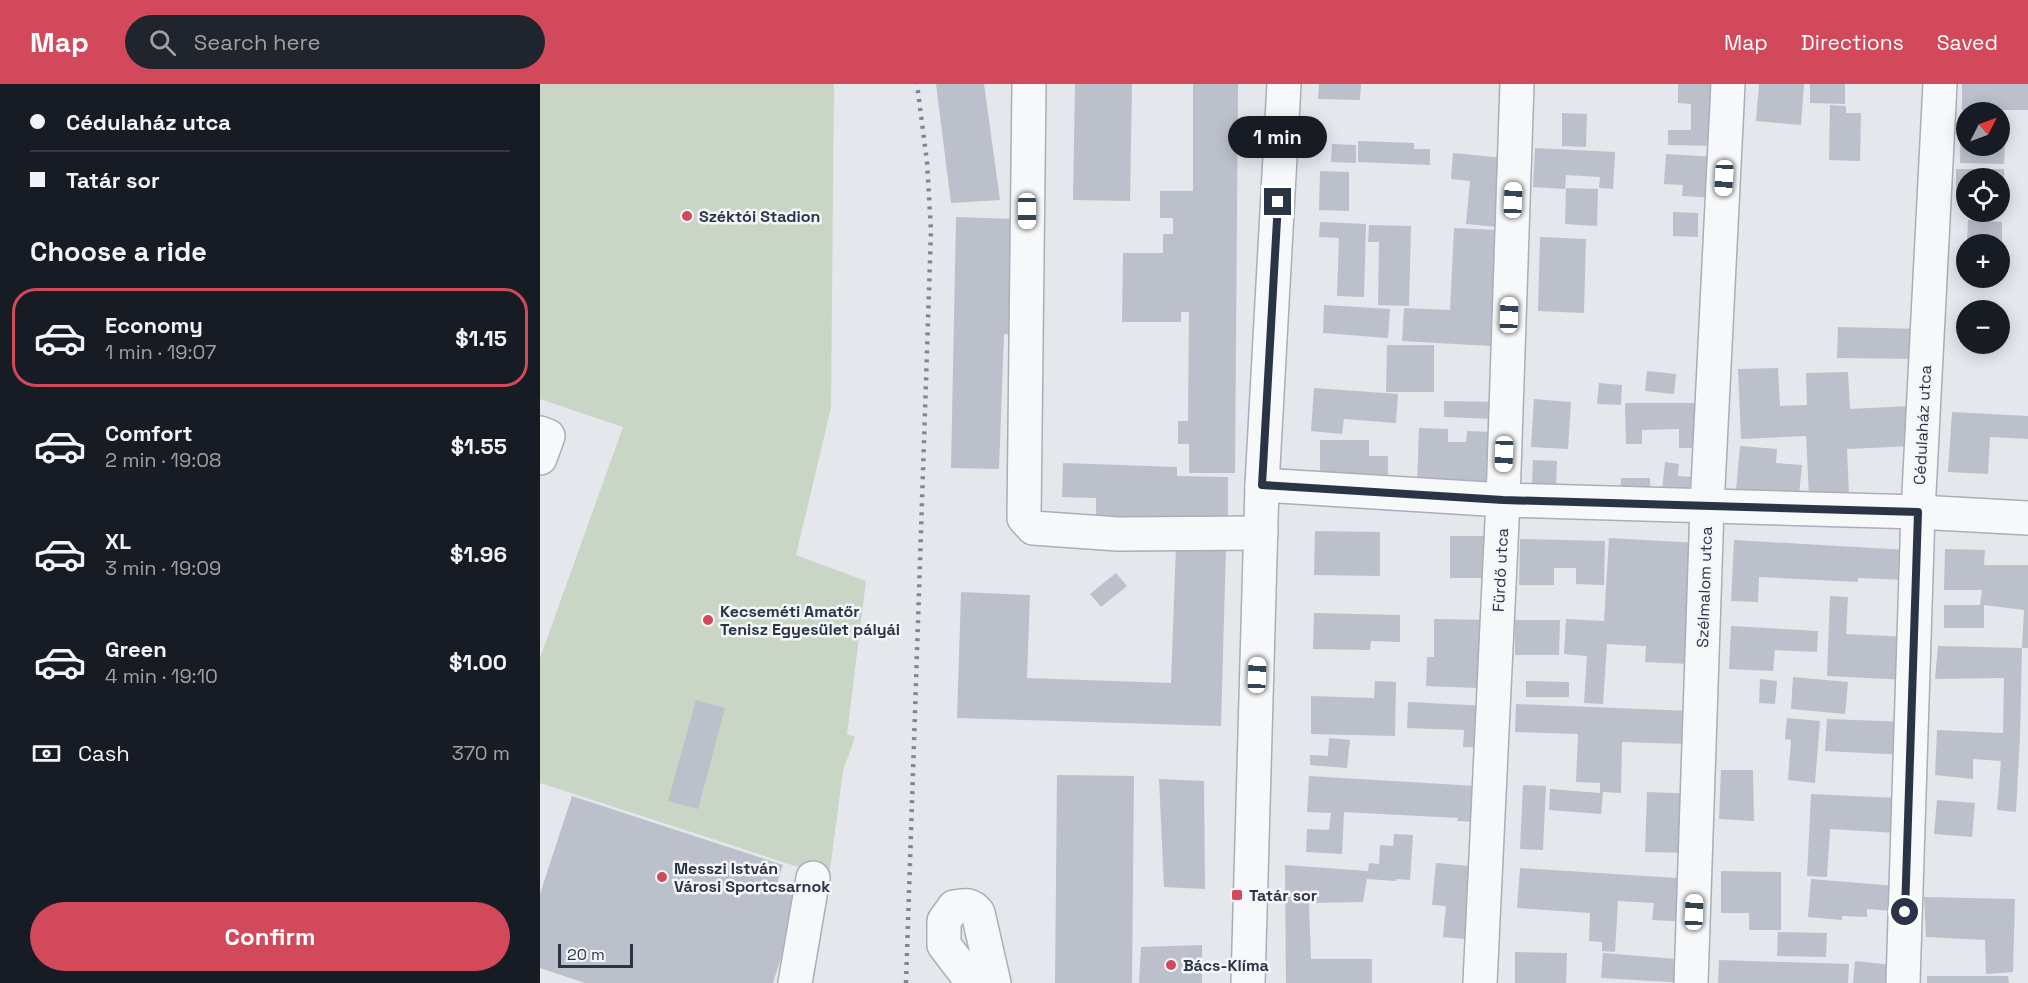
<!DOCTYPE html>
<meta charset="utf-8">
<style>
body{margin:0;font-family:"Space Grotesk",sans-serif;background:#20242c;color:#f1f3f6;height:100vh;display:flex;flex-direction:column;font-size:22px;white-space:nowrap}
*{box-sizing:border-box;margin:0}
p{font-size:20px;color:#9ea1a6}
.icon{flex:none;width:33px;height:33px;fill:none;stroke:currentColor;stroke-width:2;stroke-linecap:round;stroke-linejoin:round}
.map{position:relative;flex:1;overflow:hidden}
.details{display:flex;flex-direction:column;background:#171b24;width:540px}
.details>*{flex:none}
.hud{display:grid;align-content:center;height:132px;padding:0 30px;background:#171b24}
.needle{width:39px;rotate:48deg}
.fabs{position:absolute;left:1416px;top:18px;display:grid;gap:12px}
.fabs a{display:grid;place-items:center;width:54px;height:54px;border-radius:50%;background:#171b24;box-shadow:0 3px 15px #0003;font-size:30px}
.scale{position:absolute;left:18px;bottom:15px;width:75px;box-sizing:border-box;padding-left:6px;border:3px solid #2b3445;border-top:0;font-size:16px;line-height:21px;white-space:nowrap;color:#2b3445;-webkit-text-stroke:4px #f4f6f9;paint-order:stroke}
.end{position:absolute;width:27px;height:27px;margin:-14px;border:8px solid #2b3445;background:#fff;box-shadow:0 0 0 3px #fff}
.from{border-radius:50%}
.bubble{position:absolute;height:42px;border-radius:21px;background:#171b24;box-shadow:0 3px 15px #0003;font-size:20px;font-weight:800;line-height:42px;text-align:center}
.car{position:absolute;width:18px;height:36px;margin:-18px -9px;border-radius:8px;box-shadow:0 0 4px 2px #0007;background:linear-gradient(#fff 24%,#345 0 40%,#fff 0 76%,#345 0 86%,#fff 0)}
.hud b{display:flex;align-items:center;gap:21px;height:57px;font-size:22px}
.hud b+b{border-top:2px solid #363941}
.hud i{width:15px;height:15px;background:#f1f3f6}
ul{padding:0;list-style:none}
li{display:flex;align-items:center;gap:18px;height:99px;margin:0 12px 9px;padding:0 18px;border:3px solid transparent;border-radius:24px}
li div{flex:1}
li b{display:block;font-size:22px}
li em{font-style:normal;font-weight:800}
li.on{border-color:#d1495b}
li>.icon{width:54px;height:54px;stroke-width:1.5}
h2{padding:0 30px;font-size:27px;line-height:72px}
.pay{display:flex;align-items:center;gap:15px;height:66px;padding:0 30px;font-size:22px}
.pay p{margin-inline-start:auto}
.button{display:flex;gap:12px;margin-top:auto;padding:12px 30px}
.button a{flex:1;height:69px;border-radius:36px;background:#d1495b;color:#fff;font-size:24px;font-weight:800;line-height:69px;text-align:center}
header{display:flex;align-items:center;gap:36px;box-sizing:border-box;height:84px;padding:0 30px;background:#d1495b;color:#fff}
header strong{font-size:28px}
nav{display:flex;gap:33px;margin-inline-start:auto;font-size:21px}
.search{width:420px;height:54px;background:#20242c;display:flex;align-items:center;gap:15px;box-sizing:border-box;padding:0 21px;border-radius:33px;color:#9ea1a6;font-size:22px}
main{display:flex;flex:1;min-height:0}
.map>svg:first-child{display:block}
.green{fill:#c9d6c5}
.building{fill:#bbc0ca}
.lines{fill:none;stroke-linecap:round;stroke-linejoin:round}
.minor-casing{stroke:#a9aeb7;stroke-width:36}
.minor{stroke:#f7f8fa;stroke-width:33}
.rail{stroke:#7d8696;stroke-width:4.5;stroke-dasharray:3 6;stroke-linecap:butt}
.route{stroke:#2b3445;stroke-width:8}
.poi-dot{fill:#d1495b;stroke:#f4f6f9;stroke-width:2}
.labels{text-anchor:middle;stroke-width:5;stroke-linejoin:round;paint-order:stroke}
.poi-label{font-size:16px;font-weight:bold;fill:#2b3445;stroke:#f4f6f9;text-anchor:start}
.street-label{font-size:16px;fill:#2b3445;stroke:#f4f6f9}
</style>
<header>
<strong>Map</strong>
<div class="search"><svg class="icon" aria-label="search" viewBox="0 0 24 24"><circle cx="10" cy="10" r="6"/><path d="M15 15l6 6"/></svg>Search here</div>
<nav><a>Map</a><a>Directions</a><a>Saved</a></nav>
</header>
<main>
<section class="details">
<div class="hud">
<b><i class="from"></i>Cédulaház utca</b>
<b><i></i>Tatár sor</b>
</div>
<h2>Choose a ride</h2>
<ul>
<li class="on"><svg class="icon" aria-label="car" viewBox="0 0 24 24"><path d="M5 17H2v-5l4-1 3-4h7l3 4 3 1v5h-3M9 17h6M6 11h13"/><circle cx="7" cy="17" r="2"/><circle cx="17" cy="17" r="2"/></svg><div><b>Economy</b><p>1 min · 19:07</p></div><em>$1.15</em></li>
<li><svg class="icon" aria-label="car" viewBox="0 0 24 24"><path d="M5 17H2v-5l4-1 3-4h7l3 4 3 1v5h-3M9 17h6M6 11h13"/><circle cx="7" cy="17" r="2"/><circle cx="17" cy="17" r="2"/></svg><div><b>Comfort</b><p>2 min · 19:08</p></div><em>$1.55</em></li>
<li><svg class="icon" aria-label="car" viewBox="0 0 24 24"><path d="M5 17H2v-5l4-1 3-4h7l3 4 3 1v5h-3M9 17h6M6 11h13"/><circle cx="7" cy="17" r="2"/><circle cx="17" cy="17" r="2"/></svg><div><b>XL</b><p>3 min · 19:09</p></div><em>$1.96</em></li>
<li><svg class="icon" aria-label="car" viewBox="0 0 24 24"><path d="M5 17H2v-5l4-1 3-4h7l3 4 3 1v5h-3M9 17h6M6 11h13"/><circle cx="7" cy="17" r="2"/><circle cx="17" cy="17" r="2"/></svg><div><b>Green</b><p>4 min · 19:10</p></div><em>$1.00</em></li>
</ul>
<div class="pay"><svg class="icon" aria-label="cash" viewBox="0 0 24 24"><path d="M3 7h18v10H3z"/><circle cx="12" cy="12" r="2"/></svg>Cash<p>370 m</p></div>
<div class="button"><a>Confirm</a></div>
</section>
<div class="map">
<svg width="1488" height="899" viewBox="0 0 1488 899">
<rect width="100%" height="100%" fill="#e4e7ec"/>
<!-- green -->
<path class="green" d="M0 0H294L291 324 256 471 326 497 307 650 315 653 303 687 289 793 0 699V574L83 343 0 315Z"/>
<!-- building -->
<g class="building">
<path d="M396 0H444L460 116 411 119Z"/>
<path d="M535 0H592L590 117 533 116Z"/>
<path d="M653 0H698L695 389H649V360H638V337H648L649 228H641V238H582L583 169H623V150H633V134H620V107H653Z"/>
<path d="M779 0H821L820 16 778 15Z"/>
<path d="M1138 0H1181L1180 62 1128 61V46H1151V20L1138 19Z"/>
<path d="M1219 0H1264L1261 41 1216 37Z"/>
<path d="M1270 0H1305V20L1270 19Z"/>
<rect x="1422" y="0" width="66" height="26"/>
<path d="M1290 21 1306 22V29H1321L1320 77 1289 76Z"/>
<path d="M1022 29 1047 30 1046 63 1022 62Z"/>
<path d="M1421 32H1426V62H1460V33H1466L1464 80 1420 79Z"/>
<path d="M818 57 874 59V65H890V81L818 78Z"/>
<path d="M792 60 816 61V79L791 78Z"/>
<path d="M995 64 1075 68 1073 105 1059 104 1060 93 1026 91 1025 105 993 103Z"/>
<path d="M913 69 964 74 958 143 926 140 930 97 911 95Z"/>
<path d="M1126 70 1176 73 1174 114 1142 112 1143 101 1124 100Z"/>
<path d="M1416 85H1464L1465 111H1460V94H1426V111H1416Z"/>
<path d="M780 87 809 88V127L779 126Z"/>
<path d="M1026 104 1058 105 1057 142 1025 140Z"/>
<path d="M1133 128 1158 129V153L1133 152Z"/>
<path d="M416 133 476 135 473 251 464 250 459 385 411 384Z"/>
<path d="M1428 136 1462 138V159L1427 157Z"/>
<path d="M780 138 826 140 824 213 797 212 799 154 779 153Z"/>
<path d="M829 141 871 142 869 222 838 221 839 158H828Z"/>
<path d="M914 144 956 146 951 262 862 257 864 224 910 226Z"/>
<path d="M1000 153 1046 155 1044 229 998 227Z"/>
<path d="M784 221 850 225 848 254 783 249Z"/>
<path d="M1298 243 1383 245V275L1297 274Z"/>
<path d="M847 261H894V308H846Z"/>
<path d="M1238 284 1240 322 1267 321 1266 289 1308 288 1310 325 1372 322 1374 362 1307 365 1309 410 1269 412 1266 352 1201 355 1198 285Z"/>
<path d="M1107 287 1136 290 1134 310 1105 307Z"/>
<path d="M1059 299 1082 301 1081 321 1057 320Z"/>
<path d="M774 304 858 310 856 339 804 335 802 350 771 347Z"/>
<path d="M994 315 1031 318 1028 365 991 363Z"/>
<path d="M904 317 956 318 955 335 904 333Z"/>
<path d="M1085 319H1167L1168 364H1139V345L1102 346V360H1086Z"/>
<path d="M1412 328 1488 332V355L1450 353 1448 390 1408 388Z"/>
<path d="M879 344 908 345V358H926L927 347 954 348 952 405 877 402Z"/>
<path d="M780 356H829V372H848V395L780 394Z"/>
<path d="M1200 362 1237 365 1236 379 1262 381 1259 411 1196 406Z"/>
<path d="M993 376 1017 377 1016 402 992 401Z"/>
<path d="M1125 378 1139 380 1138 392 1151 393 1149 408 1122 406Z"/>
<path d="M523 379 637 383V392L688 393V439L556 435V414L522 413Z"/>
<path d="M1081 394H1110V413H1080Z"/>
<path d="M775 447 840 448V492L774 491Z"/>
<path d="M910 452H950L951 494H910Z"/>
<path d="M1069 454 1158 459 1151 580 1105 578 1106 562 1067 560 1063 620 1044 619 1047 572 1024 570 1026 535 1064 537Z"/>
<path d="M980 455 1065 457 1064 501 1036 500V484H1014V501H979Z"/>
<path d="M1194 456 1368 466 1366 496 1318 494V498L1219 493 1218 518 1191 517Z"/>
<path d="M636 460 686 462 681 642 417 634 421 508 490 511 487 594 631 599Z"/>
<path d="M1405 465 1445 466 1444 481H1488V564H1482L1480 651 1476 728 1457 726 1461 677 1433 675V695L1395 691 1397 646 1463 649 1464 594 1395 595 1398 562 1482 564 1484 526 1444 521V544H1404V521H1440L1442 506H1404Z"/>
<path d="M576 489 587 502 561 523 550 510Z"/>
<path d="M1290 512 1308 513 1306 550 1370 553 1368 596 1287 592Z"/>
<path d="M774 529 860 531V558L831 557 830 566 773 565Z"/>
<path d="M894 535 949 536V557H939L938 604 886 602 887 573H894Z"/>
<path d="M975 536H1020L1019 571H975Z"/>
<path d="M1191 542 1278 547 1277 568 1235 566 1233 587 1189 585Z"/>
<path d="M1253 593 1308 598 1305 630 1251 625Z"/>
<path d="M1220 595 1237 597 1235 620 1219 619Z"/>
<path d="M835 597 856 598 855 652 771 650V612L834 614Z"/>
<path d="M986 597 1029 598V613H986Z"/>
<path d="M156 616 185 624 158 725 128 717Z"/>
<path d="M868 618 947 622 945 664 923 663 924 646 867 644Z"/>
<path d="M976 620 1150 627 1149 660 1082 658 1081 709 1063 708 1061 730 1009 726 1010 705 1060 709V699L1036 698 1038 650 975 648Z"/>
<path d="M1247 634 1280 637 1275 699 1248 696 1251 656 1245 655Z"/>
<path d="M1287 635 1370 638 1368 671 1285 667Z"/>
<path d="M789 654 810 656 807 684 770 681V671L788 672Z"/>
<path d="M1181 686H1213L1214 737 1179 735Z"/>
<path d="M517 691 594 692 592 899H515Z"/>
<path d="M769 692 936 702 934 738 917 737 918 734 804 728 802 770 766 768 767 745 789 746 791 729 767 728Z"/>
<path d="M619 695 664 697 665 805 624 803Z"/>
<path d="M983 701 1006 702 1003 766 980 765Z"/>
<path d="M1107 708 1155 710 1153 769 1105 768Z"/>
<path d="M1271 710 1358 714 1357 749 1290 745 1287 793 1267 792Z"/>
<path d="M32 712 243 781 235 805 260 814 233 899H45L0 884V810Z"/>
<path d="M1397 716 1435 719 1432 753 1394 750Z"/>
<path d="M854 750 873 751 870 796 856 795V797L827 795 823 818 769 819 771 875H832V899H746L745 781 828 787 829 779 839 780 840 761 853 762Z"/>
<path d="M896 779 942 783 936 856 903 853 906 822 892 821Z"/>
<path d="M980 784 1153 795 1151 838 1112 836 1114 819 1078 817 1075 868 1062 867V858L1049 857 1050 829 977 824Z"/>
<path d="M1181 787 1241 788V846H1209V829H1181Z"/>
<path d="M1271 795 1356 802 1354 827 1327 825V833L1302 832V836L1268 833Z"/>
<path d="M1384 813 1475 815 1473 888 1446 890 1445 856 1386 853Z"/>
<path d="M1238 848 1287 849 1286 873 1237 872Z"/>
<path d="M662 861V899H599L601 863Z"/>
<path d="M975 868 1027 869 1026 899H975Z"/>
<path d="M1063 869 1149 876 1147 899 1061 894Z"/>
<path d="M1179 876 1309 880 1308 899H1178Z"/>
<path d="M1315 877 1351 881 1349 899H1313Z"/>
<path d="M1387 892H1468L1469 899H1387Z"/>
</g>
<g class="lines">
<!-- minor casing -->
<g class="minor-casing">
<g id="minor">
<path d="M489 0 484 434 493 444 578 450 721 449"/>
<path d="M0 349 8 352 0 374"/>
<path d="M722 401 963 416 1378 428 1488 434"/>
<path d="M255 899 273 794"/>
<path d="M433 899 404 861V837L414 823C425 821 431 820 438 829L454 899"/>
<path d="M708 899 722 401 744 0"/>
<path d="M940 899 963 416 977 0"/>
<path d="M1151 899 1167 423 1188 0"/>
<path d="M1363 899 1378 428 1400 0"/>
</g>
</g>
<!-- minor -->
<use href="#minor" class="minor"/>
<!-- rail -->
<path class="rail" d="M366 899 391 147 387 78 377 0"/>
</g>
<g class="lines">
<!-- route -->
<path class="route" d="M738 118 722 401 963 416 1378 428 1365 828"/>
</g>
<!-- markers -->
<g class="poi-dot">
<circle cx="147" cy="132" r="6"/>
<circle cx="168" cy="536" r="6"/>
<circle cx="122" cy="793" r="6"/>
<rect x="691" y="805" width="12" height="12" rx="3"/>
<circle cx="631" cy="881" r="6"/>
</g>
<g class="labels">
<!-- poi labels -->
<g class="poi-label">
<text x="159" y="138">Széktói Stadion</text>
<text x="180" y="533">Kecseméti Amatőr<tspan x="180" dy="18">Tenisz Egyesület pályái</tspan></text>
<text x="134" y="790">Messzi István<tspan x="134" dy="18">Városi Sportcsarnok</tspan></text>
<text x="709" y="817">Tatár sor</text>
<text x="643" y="887">Bács-Klíma</text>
</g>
<!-- street labels -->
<g class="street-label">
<text transform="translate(1382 341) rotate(-87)" y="6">Cédulaház utca</text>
<text transform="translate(960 486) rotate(-87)" y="6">Fürdő utca</text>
<text transform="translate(1164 503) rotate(-88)" y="6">Szélmalom utca</text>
</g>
</g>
</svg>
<div class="fabs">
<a><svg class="needle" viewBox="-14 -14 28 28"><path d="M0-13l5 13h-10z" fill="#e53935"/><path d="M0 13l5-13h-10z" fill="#9ea1a6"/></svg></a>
<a><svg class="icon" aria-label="locate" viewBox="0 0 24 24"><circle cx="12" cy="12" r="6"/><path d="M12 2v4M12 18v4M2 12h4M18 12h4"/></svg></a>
<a>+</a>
<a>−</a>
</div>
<div class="scale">20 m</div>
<i class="end from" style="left:1365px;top:828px"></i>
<i class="end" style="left:738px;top:118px"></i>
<div class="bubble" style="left:688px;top:32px;width:99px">1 min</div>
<i class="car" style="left:1184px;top:94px;rotate:183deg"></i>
<i class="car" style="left:973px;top:116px;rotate:2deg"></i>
<i class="car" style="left:487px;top:127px;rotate:180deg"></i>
<i class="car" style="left:969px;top:231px;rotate:2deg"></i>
<i class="car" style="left:964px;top:370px;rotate:182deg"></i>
<i class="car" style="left:717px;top:591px;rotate:2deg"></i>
<i class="car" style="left:1154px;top:828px;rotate:2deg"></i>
</div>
</main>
